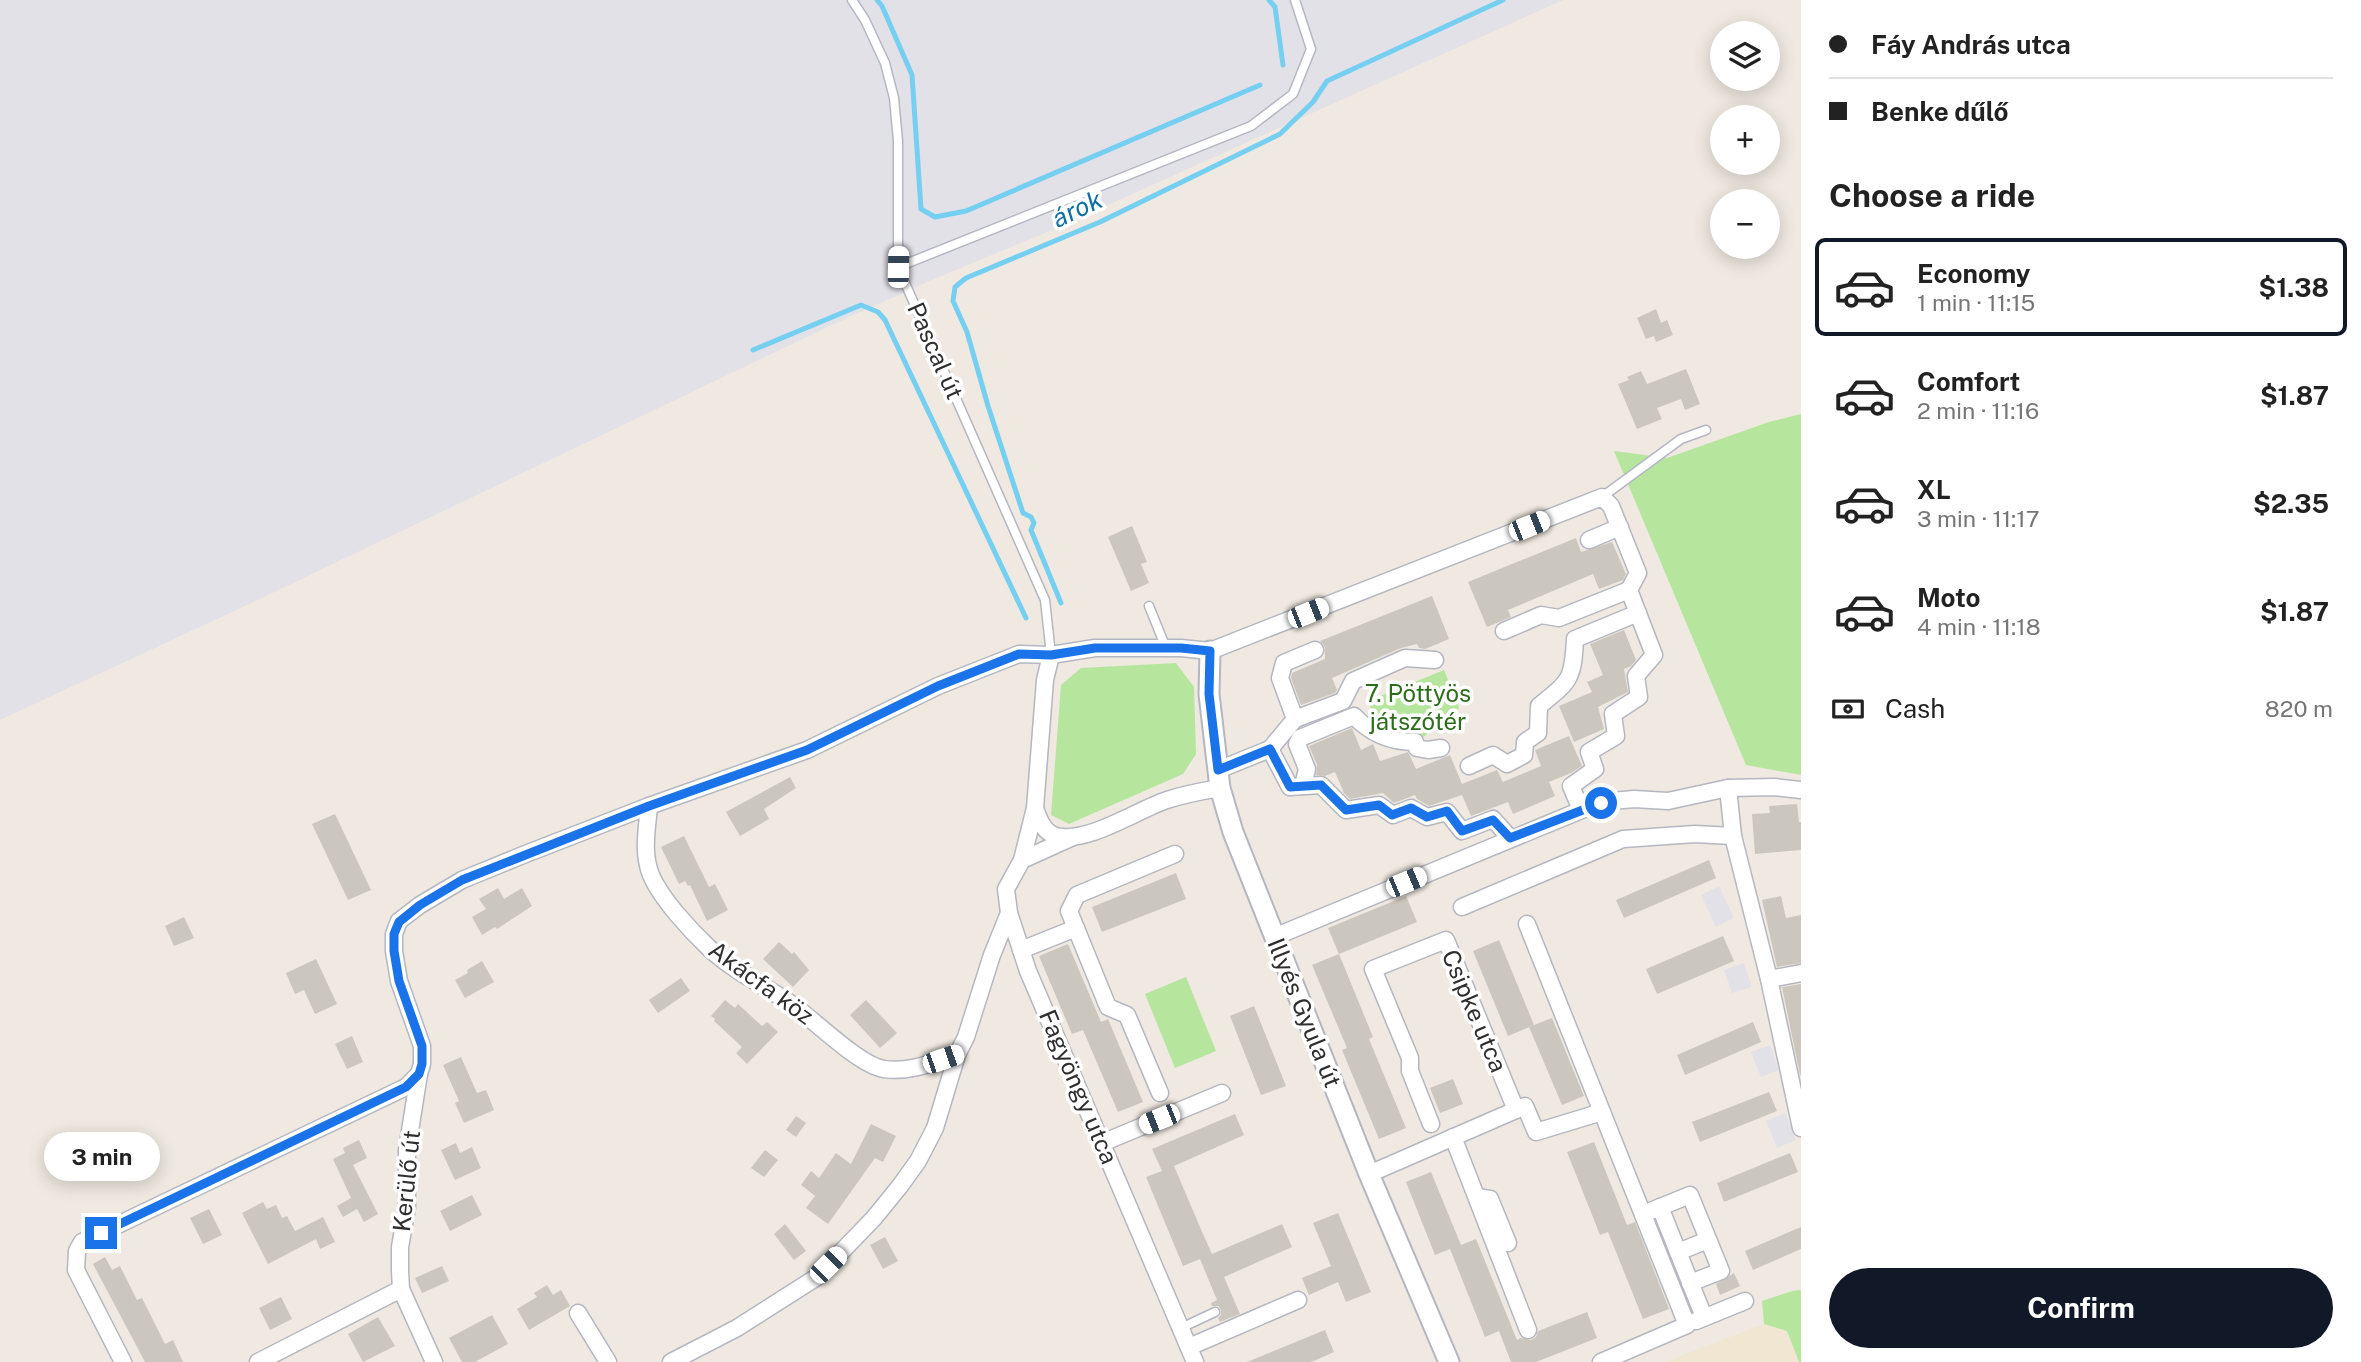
<!DOCTYPE html>
<meta charset="utf-8">
<style>
body{margin:0;font-family:"Public Sans",sans-serif;background:#f6f6f6;color:#222;height:100vh;display:flex;flex-direction:column;font-size:26px;white-space:nowrap}
*{box-sizing:border-box;margin:0}
p{font-size:23px;color:#767676}
.icon{flex:none;width:38px;height:38px;fill:none;stroke:currentColor;stroke-width:2;stroke-linecap:round;stroke-linejoin:round}
.map{position:relative;flex:1;overflow:hidden}
.drawer{display:flex;flex-direction:column;background:#fff;width:560px}
.drawer>*{flex:none}
.guide{display:grid;align-content:center;height:154px;padding:0 28px;background:#fff}
.buttons{position:absolute;left:1710px;top:21px;display:grid;gap:14px}
.buttons a{display:grid;place-items:center;width:70px;height:70px;border-radius:50%;background:#fff;box-shadow:0 4px 18px #0003;font-size:35px}
.end{position:absolute;width:32px;height:32px;margin:-16px;border:9px solid #1a73e8;background:#fff;box-shadow:0 0 0 4px #fff}
.from{border-radius:50%}
.bubble{position:absolute;height:49px;border-radius:24px;background:#fff;box-shadow:0 4px 18px #0003;font-size:23px;font-weight:700;line-height:49px;text-align:center}
.car{position:absolute;width:21px;height:42px;margin:-21px -10px;border-radius:9px;box-shadow:0 0 5px 2px #0007;background:linear-gradient(#fff 24%,#345 0 40%,#fff 0 76%,#345 0 86%,#fff 0)}
.guide b{display:flex;align-items:center;gap:24px;height:66px;font-size:26px}
.guide b+b{border-top:2px solid #e0e0e0}
.guide i{width:18px;height:18px;background:#222}
ul{padding:0;list-style:none}
li{display:flex;align-items:center;gap:21px;height:98px;margin:0 14px 10px;padding:0 14px;border:4px solid transparent;border-radius:10px}
li div{flex:1}
li b{display:block;font-size:26px}
li em{font-style:normal;font-weight:700}
li.active{border-color:#111827}
li>.icon{width:63px;height:63px;stroke-width:1.5}
h2{padding:0 28px;font-size:32px;line-height:84px}
.pay{display:flex;align-items:center;gap:18px;height:77px;padding:0 28px;font-size:26px}
.pay p{margin-inline-start:auto}
.cta{display:flex;gap:14px;margin-top:auto;padding:14px 28px}
.cta a{flex:1;height:80px;border-radius:42px;background:#111827;color:#fff;font-size:28px;font-weight:700;line-height:80px;text-align:center}
main{display:flex;flex:1;min-height:0}
.map>svg:first-child{display:block}
.industrial{fill:#e3e1e8}
.education{fill:#f0e6d1}
.green{fill:#b6e59e}
.lines{fill:none;stroke-linecap:round;stroke-linejoin:round}
.stream{stroke:#75cff0;stroke-width:5}
.building{fill:#cbc7bf}
.service-casing{stroke:#b4b7c1;stroke-width:11}
.minor-casing{stroke:#b4b7c1;stroke-width:19}
.tertiary-casing{stroke:#b4b7c1;stroke-width:23}
.service{stroke:#fff;stroke-width:8}
.minor{stroke:#fff;stroke-width:16}
.tertiary{stroke:#fff;stroke-width:19}
.route{stroke:#1a73e8;stroke-width:9}
.labels{text-anchor:middle;stroke-width:7;stroke-linejoin:round;paint-order:stroke}
.street-label{font-size:24px;fill:#2e2e2e;stroke:#fff}
.park-label{font-size:24px;fill:#2c6e1b;stroke:#fff}
.water-label{font-size:26px;font-style:italic;fill:#0d6fa3;stroke:#fff}
</style>
<main>
<div class="map">
<svg width="1801" height="1362" viewBox="0 0 1801 1362">
<rect width="100%" height="100%" fill="#efe9e1"/>
<!-- industrial -->
<g class="industrial">
<path d="M0 0H1563L1057 228 934 279 834 324 245 606 0 720Z"/>
<path d="M1719 886 1734 918 1716 927 1701 895Z"/>
<path d="M1744 963 1752 987 1732 993 1724 970Z"/>
<path d="M1770 1045 1779 1070 1761 1077 1751 1052Z"/>
<path d="M1785 1113 1796 1140 1777 1148 1766 1121Z"/>
</g>
<!-- education -->
<path class="education" d="M1764 1324 1787 1331 1799 1362H1665Z"/>
<!-- green -->
<g class="green">
<path d="M1801 414V775L1746 765 1614 451 1667 458 1769 422Z"/>
<path d="M1176 663 1194 687 1196 754 1183 774 1069 824 1051 815 1061 685 1081 668Z"/>
<path d="M1444 670 1459 708 1421 739 1379 728 1368 701Z"/>
<path d="M1186 977 1216 1051 1175 1068 1145 994Z"/>
<path d="M1801 1290V1362H1799L1787 1331 1764 1324 1762 1301 1792 1291Z"/>
</g>
<g class="lines">
<!-- stream -->
<g class="stream">
<path d="M877 0 882 6 912 75 921 209 935 217 966 211 1260 85"/>
<path d="M1269 0 1275 7 1283 65"/>
<path d="M753 350 861 305 878 312 885 320 1026 618"/>
<path d="M1061 603 1031 530 1034 523 1031 517 1023 513 988 406 967 332 953 301 955 287 966 278 1100 222 1280 134 1313 102 1327 81 1503 0"/>
</g>
</g>
<!-- building -->
<g class="building">
<path d="M1656 309 1661 323 1667 320 1673 335 1656 342 1654 336 1646 339 1637 318Z"/>
<path d="M1686 369 1700 404 1685 410 1681 399 1657 408 1662 419 1637 429 1618 384 1629 380 1627 377 1641 371 1647 384Z"/>
<path d="M1132 526 1147 562 1141 564 1149 583 1131 591 1108 537Z"/>
<path d="M1576 538 1581 552 1612 542 1626 574 1623 580 1599 589 1593 574 1508 610 1511 617 1487 627 1468 582Z"/>
<path d="M1432 596 1449 639 1425 649 1419 648 1417 644 1401 648 1332 678 1337 690 1335 693 1301 705 1291 678 1292 673 1325 659V647L1320 641Z"/>
<path d="M1624 630 1636 660 1631 666 1624 669 1628 692 1598 707 1604 729 1574 742 1559 706 1592 692 1587 682 1603 675 1590 644Z"/>
<path d="M1352 728 1361 750 1373 744 1380 761 1408 752 1416 769 1450 755 1462 784 1497 770 1503 782 1541 766 1535 750 1569 736 1582 766 1571 773 1549 782 1555 796 1513 814 1508 802 1471 816 1462 795 1429 806 1417 799 1415 795 1394 803 1383 793 1350 799 1344 793 1335 772 1325 776 1316 775 1317 765 1309 746Z"/>
<path d="M790 777 796 788 764 809 769 819 740 836 726 812Z"/>
<path d="M1797 804 1799 822H1801V850L1755 854 1752 814 1770 813 1769 806Z"/>
<path d="M335 814 371 890 348 900 312 824Z"/>
<path d="M684 836 709 887 715 884 728 910 707 921 690 885 688 886 685 881 679 884 661 847Z"/>
<path d="M1709 860 1716 878 1624 918 1616 900Z"/>
<path d="M1176 873 1186 899 1102 932 1092 907Z"/>
<path d="M498 888 504 899 522 888 532 906 497 929 495 927 482 935 472 917 486 909 479 899Z"/>
<path d="M1406 896 1417 922 1339 954 1328 928Z"/>
<path d="M1781 896 1786 918 1801 915V963L1777 967 1762 900Z"/>
<path d="M184 917 194 938 174 946 165 926Z"/>
<path d="M1723 936 1734 961 1657 994 1646 969Z"/>
<path d="M1499 940 1534 1025 1508 1036 1473 951Z"/>
<path d="M779 942 792 954 794 952 809 970 793 987 763 959Z"/>
<path d="M1068 944 1101 1022 1108 1019 1143 1102 1118 1112 1083 1030 1072 1034 1039 956Z"/>
<path d="M1339 954 1373 1037 1369 1039 1406 1128 1379 1139 1342 1050 1347 1048 1312 965Z"/>
<path d="M316 959 337 1004 315 1014 304 990 295 994 286 973Z"/>
<path d="M482 961 494 982 465 998 455 980 468 973 467 970Z"/>
<path d="M681 978 690 991 658 1013 649 1000Z"/>
<path d="M1801 984V1075H1800L1782 987Z"/>
<path d="M725 1000 735 1008 738 1004 762 1026 767 1022 778 1032 747 1064 736 1053 742 1047 714 1021 715 1019 711 1016Z"/>
<path d="M866 1000 897 1033 880 1048 850 1015Z"/>
<path d="M1254 1006 1286 1086 1261 1095 1230 1016Z"/>
<path d="M1552 1018 1584 1096 1562 1105 1529 1027Z"/>
<path d="M1753 1022 1761 1042 1685 1075 1677 1055Z"/>
<path d="M352 1036 363 1062 347 1069 335 1044Z"/>
<path d="M461 1057 477 1093 486 1090 494 1110 464 1123 455 1103 459 1101 443 1065Z"/>
<path d="M1453 1079 1463 1104 1440 1113 1430 1088Z"/>
<path d="M1769 1092 1777 1111 1700 1142 1692 1122Z"/>
<path d="M1235 1114 1244 1135 1174 1166 1203 1234 1212 1254 1282 1224 1292 1247 1224 1277 1240 1314 1220 1322 1218 1318 1221 1315V1310L1218 1306H1212L1211 1303 1217 1300 1200 1259 1183 1266 1146 1177 1162 1171 1152 1149Z"/>
<path d="M796 1116 806 1123 796 1137 786 1130Z"/>
<path d="M871 1124 896 1136 883 1162 875 1158 828 1224 806 1208 815 1196 801 1185 811 1171 819 1178 836 1153 851 1164Z"/>
<path d="M359 1140 367 1158 353 1165 378 1214 364 1222 357 1209 343 1217 337 1206 351 1198 333 1159 345 1153 343 1148Z"/>
<path d="M1594 1142 1627 1225 1635 1222 1669 1309 1643 1319 1608 1232 1600 1235 1567 1152Z"/>
<path d="M456 1143 460 1153 472 1147 481 1168 455 1180 441 1150Z"/>
<path d="M765 1150 778 1160 764 1177 751 1168Z"/>
<path d="M1790 1153 1798 1172 1724 1202 1717 1183Z"/>
<path d="M1431 1172 1461 1245 1476 1239 1517 1340 1521 1338 1531 1340 1536 1337 1538 1331 1587 1312 1597 1338 1536 1362H1511L1499 1331 1485 1337 1450 1249 1435 1255 1406 1182Z"/>
<path d="M472 1195 482 1215 450 1231 440 1211Z"/>
<path d="M263 1202 267 1209 276 1205 282 1218 287 1216 295 1231 323 1217 335 1242 320 1249 316 1239 268 1264 242 1213Z"/>
<path d="M209 1209 222 1235 203 1244 190 1218Z"/>
<path d="M1338 1213 1371 1292 1346 1302 1338 1282 1309 1295 1302 1278 1331 1266 1313 1223Z"/>
<path d="M785 1224 806 1251 794 1260 774 1234Z"/>
<path d="M1801 1227V1249L1753 1270 1745 1251Z"/>
<path d="M885 1237 898 1261 883 1269 870 1245Z"/>
<path d="M105 1257 112 1270 120 1266 137 1300 142 1298 165 1344 173 1340 183 1362H145L93 1264Z"/>
<path d="M442 1266 449 1281 422 1293 415 1278Z"/>
<path d="M1734 1273 1740 1286 1720 1295 1716 1284Z"/>
<path d="M547 1285 553 1295 561 1290 570 1306 529 1330 517 1309 537 1297 534 1293Z"/>
<path d="M281 1297 292 1319 270 1330 259 1308Z"/>
<path d="M492 1315 508 1344 475 1362H462L449 1338Z"/>
<path d="M378 1317 395 1346 363 1362 348 1334Z"/>
<path d="M1325 1330 1334 1352 1316 1360 1311 1362H1247Z"/>
</g>
<g class="lines">
<!-- service casing -->
<g class="service-casing">
<g id="service">
<path d="M852 0 865 20 885 63 894 98 898 141V267L1045 600 1051 655"/>
<path d="M898 267 1251 126 1293 94 1311 49 1295 0"/>
<path d="M1602 497 1681 439 1706 430"/>
<path d="M1149 606 1166 648"/>
<path d="M1181 1328 1215 1312"/>
</g>
</g>
<!-- minor casing -->
<g class="minor-casing">
<g id="minor">
<path d="M1589 540 1620 527"/>
<path d="M1504 631 1541 615 1559 618 1629 590"/>
<path d="M1051 655 1045 680 1035 808C1039 819 1043 832 1056 836 1087 844 1137 810 1167 800 1185 794 1202 791 1220 788"/>
<path d="M1295 719 1343 701 1353 681 1405 658 1435 660"/>
<path d="M1270 749 1290 787 1321 785 1346 810 1379 805 1393 815 1411 808 1427 817 1447 812 1462 831 1493 819 1510 838"/>
<path d="M1469 766 1493 755 1507 764 1524 755 1525 742 1538 733 1539 706C1570 681 1573 680 1575 639L1638 613"/>
<path d="M1218 770 1270 749 1295 719 1280 678 1284 663 1315 650"/>
<path d="M1303 786 1307 769 1297 744 1300 738 1354 716C1371 734 1390 742 1415 742L1417 748 1428 750 1441 748"/>
<path d="M1728 788 1733 836 1769 979 1801 1128"/>
<path d="M649 806C647 829 642 853 651 875 661 899 691 931 710 949 736 973 770 988 798 1009 818 1024 861 1066 884 1069 908 1073 935 1062 957 1055"/>
<path d="M1073 837 1022 860 1006 889 1009 913 1028 971 1195 1362"/>
<path d="M1022 860 1035 808"/>
<path d="M1462 907 1623 839 1695 834 1733 836"/>
<path d="M1527 924 1602 1112"/>
<path d="M1274 937 1601 802 1634 799 1668 801 1728 788 1774 787 1801 790"/>
<path d="M1021 950 1076 928"/>
<path d="M1769 979 1801 973"/>
<path d="M419 1074 407 1150V1207L400 1247V1271L401 1289 434 1362"/>
<path d="M1160 1093 1127 1015 1108 1007 1069 911 1077 895 1175 854"/>
<path d="M1431 1124 1410 1071V1058L1373 969 1446 940 1516 1110"/>
<path d="M1453 1137 1528 1330"/>
<path d="M1102 1143 1222 1093"/>
<path d="M1369 1174 1525 1106 1536 1132 1602 1112 1687 1325 1601 1362"/>
<path d="M1477 1197 1490 1199 1508 1243"/>
<path d="M1660 1207 1704 1317"/>
<path d="M1643 1214 1690 1195 1721 1271 1690 1283"/>
<path d="M1678 1252 1708 1240"/>
<path d="M578 1313 608 1362"/>
<path d="M1696 1321 1745 1301"/>
<path d="M1189 1347 1298 1300"/>
<path d="M123 1362 76 1270 77 1251 82 1242 406 1087 419 1074 422 1064V1046L399 981 394 951V934L399 921 420 905 462 880 523 855 649 806 807 750 938 686 1019 654 1051 655 1095 648H1181L1210 651 1602 497 1611 506 1638 573 1629 590 1654 655 1636 676 1639 697 1613 714 1616 736 1589 752 1595 769 1571 786 1581 810"/>
<path d="M258 1362 401 1289"/>
<path d="M671 1362 737 1328 817 1277 874 1218 900 1186 918 1161 935 1128 957 1055 966 1037 992 955 1009 913"/>
</g>
</g>
<!-- tertiary casing -->
<g class="tertiary-casing">
<path id="tertiary" d="M1210 651 1209 694 1220 788 1233 832 1369 1174 1449 1362"/>
</g>
<!-- service -->
<use href="#service" class="service"/>
<!-- minor -->
<use href="#minor" class="minor"/>
<!-- tertiary -->
<use href="#tertiary" class="tertiary"/>
</g>
<g class="lines">
<!-- route -->
<path class="route" d="M101 1233 406 1087 419 1074 422 1064V1046L399 981 394 951V934L399 922 420 905 462 880 649 806 807 750 938 686 1019 654 1051 655 1095 648H1181L1210 651 1209 694 1218 770 1270 749 1290 787 1321 785 1346 810 1379 805 1392 815 1411 808 1427 817 1447 811 1462 831 1493 820 1510 838 1601 803"/>
</g>
<g class="labels">
<!-- street labels -->
<g class="street-label">
<text transform="translate(935 351) rotate(66)" y="8">Pascal út</text>
<text transform="translate(761 983) rotate(36)" y="8">Akácfa köz</text>
<text transform="translate(1474 1011) rotate(67)" y="8">Csipke utca</text>
<text transform="translate(1304 1013) rotate(68)" y="8">Illyés Gyula út</text>
<text transform="translate(1078 1087) rotate(67)" y="8">Fagyöngy utca</text>
<text transform="translate(407 1181) rotate(-84)" y="8">Kerülő út</text>
</g>
<!-- park labels -->
<g class="park-label">
<text x="1418" y="702">7. Pöttyös<tspan x="1418" dy="28">játszótér</tspan></text>
</g>
<!-- water labels -->
<g class="water-label">
<text transform="translate(1077 209) rotate(-25)" y="9">árok</text>
</g>
</g>
</svg>
<div class="buttons">
<a><svg class="icon" aria-label="layers" viewBox="0 0 24 24"><path d="M12 4l9 5-9 5-9-5zM3 14l9 5 9-5"/></svg></a>
<a>+</a>
<a>−</a>
</div>
<i class="end from" style="left:1601px;top:803px"></i>
<i class="end" style="left:101px;top:1233px"></i>
<div class="bubble" style="left:44px;top:1132px;width:116px">3 min</div>
<i class="car" style="left:898px;top:267px;rotate:1deg"></i>
<i class="car" style="left:1529px;top:526px;rotate:68deg"></i>
<i class="car" style="left:1308px;top:613px;rotate:68deg"></i>
<i class="car" style="left:1406px;top:882px;rotate:67deg"></i>
<i class="car" style="left:943px;top:1059px;rotate:71deg"></i>
<i class="car" style="left:1159px;top:1119px;rotate:248deg"></i>
<i class="car" style="left:828px;top:1265px;rotate:45deg"></i>
</div>
<section class="drawer">
<div class="guide">
<b><i class="from"></i>Fáy András utca</b>
<b><i></i>Benke dűlő</b>
</div>
<h2>Choose a ride</h2>
<ul>
<li class="active"><svg class="icon" aria-label="car" viewBox="0 0 24 24"><path d="M5 17H2v-5l4-1 3-4h7l3 4 3 1v5h-3M9 17h6M6 11h13"/><circle cx="7" cy="17" r="2"/><circle cx="17" cy="17" r="2"/></svg><div><b>Economy</b><p>1 min · 11:15</p></div><em>$1.38</em></li>
<li><svg class="icon" aria-label="car" viewBox="0 0 24 24"><path d="M5 17H2v-5l4-1 3-4h7l3 4 3 1v5h-3M9 17h6M6 11h13"/><circle cx="7" cy="17" r="2"/><circle cx="17" cy="17" r="2"/></svg><div><b>Comfort</b><p>2 min · 11:16</p></div><em>$1.87</em></li>
<li><svg class="icon" aria-label="car" viewBox="0 0 24 24"><path d="M5 17H2v-5l4-1 3-4h7l3 4 3 1v5h-3M9 17h6M6 11h13"/><circle cx="7" cy="17" r="2"/><circle cx="17" cy="17" r="2"/></svg><div><b>XL</b><p>3 min · 11:17</p></div><em>$2.35</em></li>
<li><svg class="icon" aria-label="car" viewBox="0 0 24 24"><path d="M5 17H2v-5l4-1 3-4h7l3 4 3 1v5h-3M9 17h6M6 11h13"/><circle cx="7" cy="17" r="2"/><circle cx="17" cy="17" r="2"/></svg><div><b>Moto</b><p>4 min · 11:18</p></div><em>$1.87</em></li>
</ul>
<div class="pay"><svg class="icon" aria-label="cash" viewBox="0 0 24 24"><path d="M3 7h18v10H3z"/><circle cx="12" cy="12" r="2"/></svg>Cash<p>820 m</p></div>
<div class="cta"><a>Confirm</a></div>
</section>
</main>
